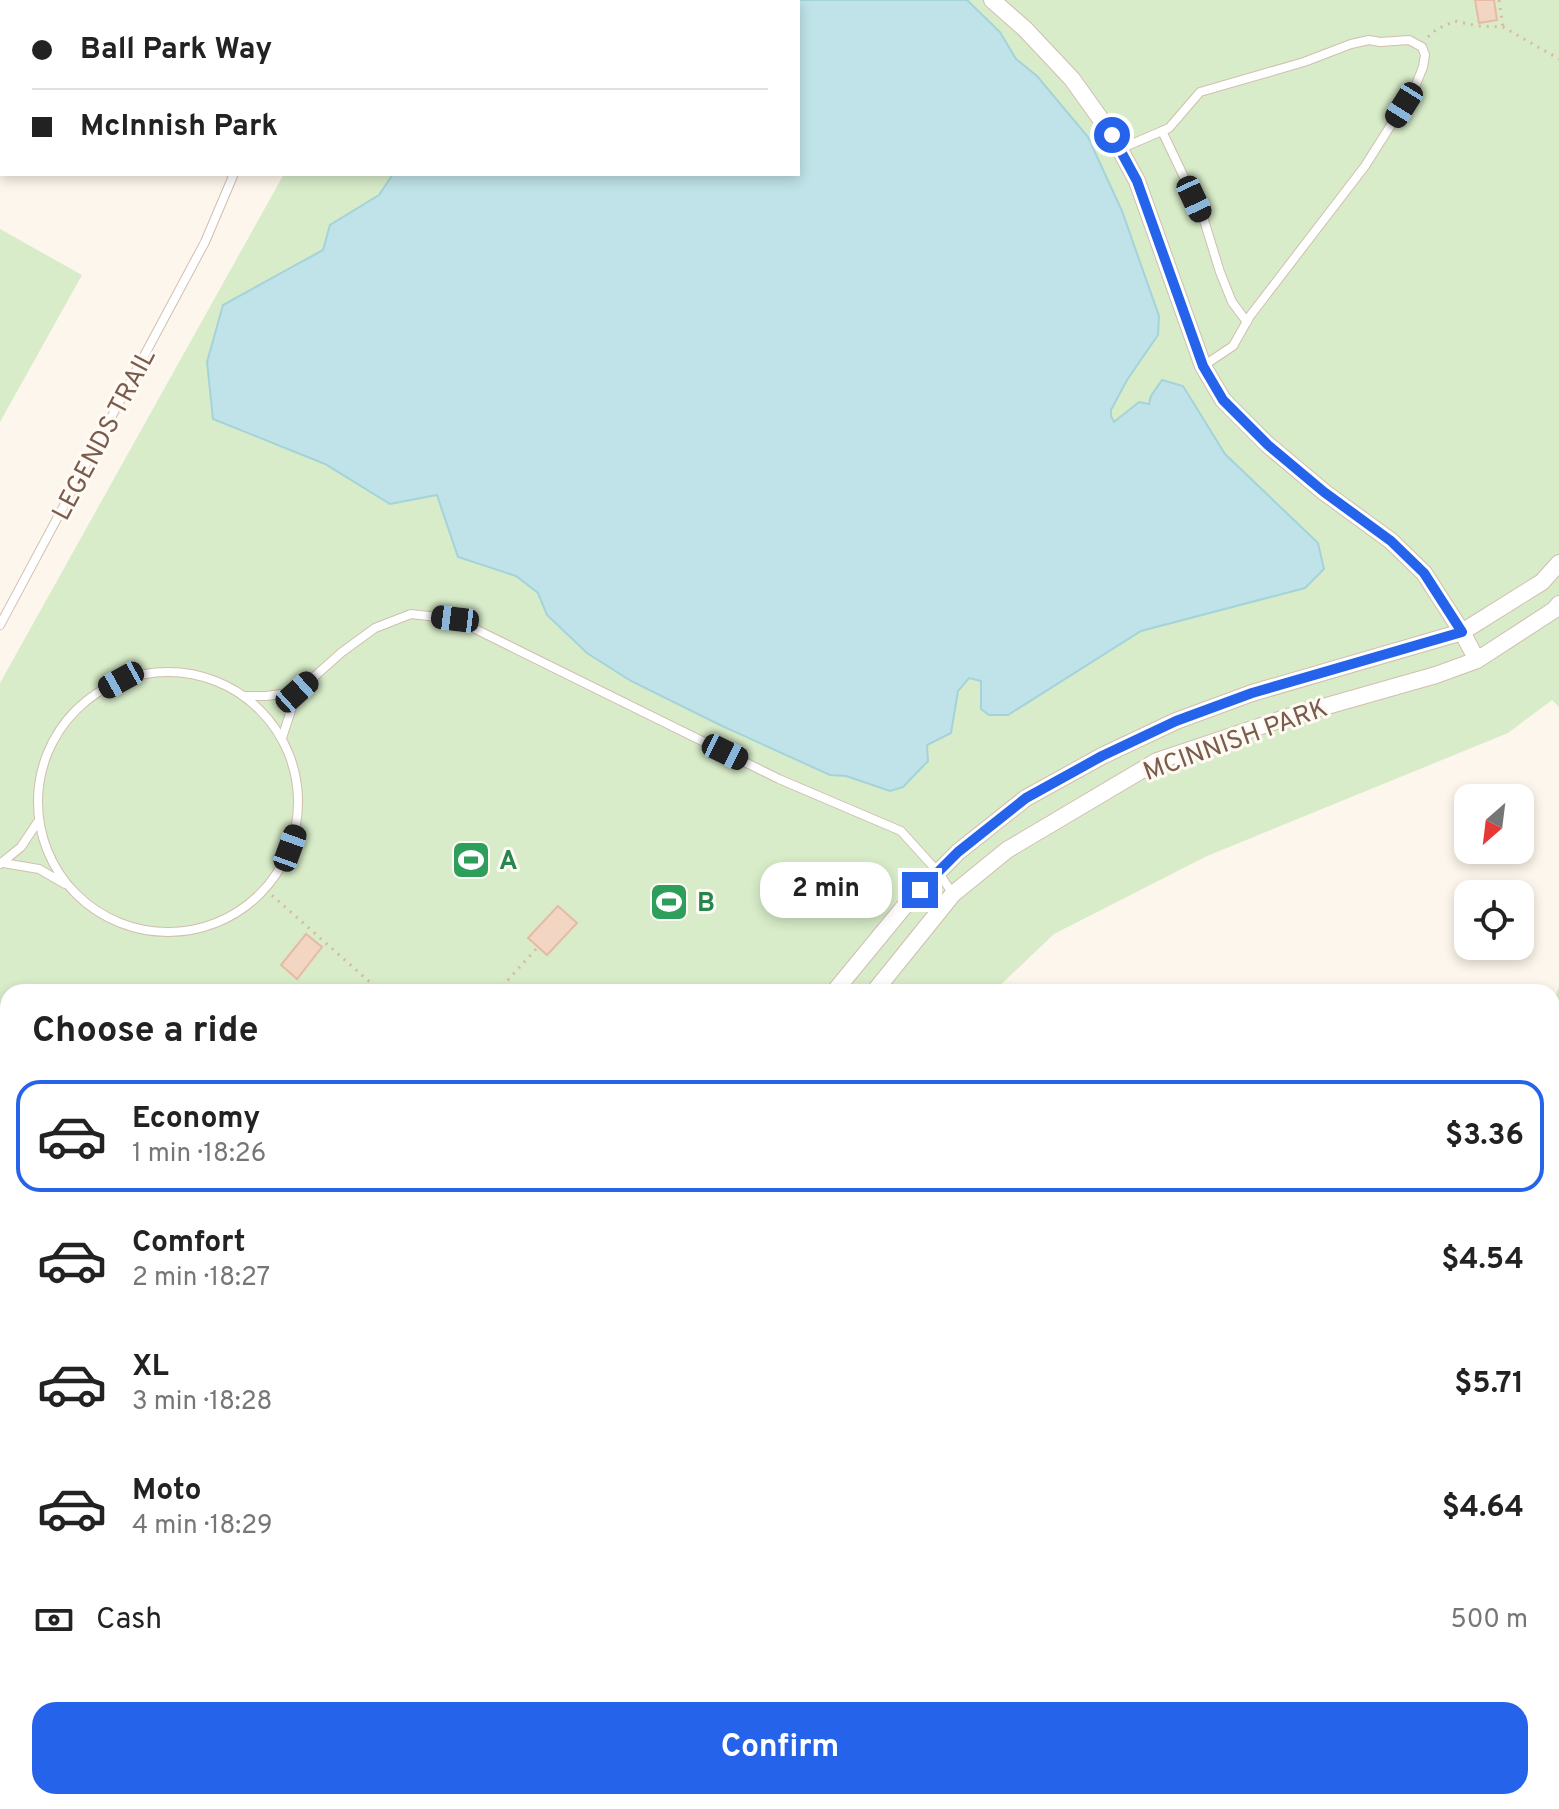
<!DOCTYPE html>
<meta charset="utf-8">
<style>
body{margin:0;font-family:Overpass,sans-serif;background:#f6f6f6;color:#222;height:100vh;display:flex;flex-direction:column;font-size:30px;white-space:nowrap}
*{box-sizing:border-box;margin:0}
p{font-size:26px;color:#767676}
.icon{flex:none;width:44px;height:44px;fill:none;stroke:currentColor;stroke-width:2;stroke-linecap:round;stroke-linejoin:round}
.map{position:relative;flex:1;overflow:hidden}
.panel{position:absolute;left:0px;top:984px;width:1560px;height:826px;display:flex;flex-direction:column;background:#fff;border-radius:24px 24px 0 0;box-shadow:0 4px 12px #0003}
.panel>*{flex:none}
.top-card{position:absolute;left:0px;top:0px;width:800px;height:176px;box-shadow:0 4px 12px #0003;display:grid;align-content:center;height:176px;padding:0 32px;background:#fff}
.needle{width:52px;rotate:208deg}
.fabs{position:absolute;left:1454px;top:784px;display:grid;gap:16px}
.fabs a{display:grid;place-items:center;width:80px;height:80px;border-radius:16px;background:#fff;box-shadow:0 4px 12px #0003;font-size:40px}
.end{position:absolute;width:36px;height:36px;margin:-18px;border:10px solid #2563eb;background:#fff;box-shadow:0 0 0 4px #fff}
.from{border-radius:50%}
.bubble{position:absolute;height:56px;border-radius:24px;background:#fff;box-shadow:0 4px 12px #0003;font-size:26px;font-weight:700;line-height:56px;text-align:center}
.car{position:absolute;width:24px;height:48px;margin:-24px -12px;border-radius:10px;box-shadow:0 0 6px 2px #0007;background:linear-gradient(#222 24%,#8ab4d8 0 40%,#222 0 76%,#8ab4d8 0 86%,#222 0)}
.top-card b{display:flex;align-items:center;gap:28px;height:76px;font-size:30px}
.top-card b+b{border-top:2px solid #e0e0e0}
.top-card i{width:20px;height:20px;background:#222}
ul{padding:0;list-style:none}
li{display:flex;align-items:center;gap:24px;height:112px;margin:0 16px 12px;padding:0 16px;border:4px solid transparent;border-radius:24px}
li div{flex:1}
li b{display:block;font-size:30px}
li em{font-style:normal;font-weight:700}
li.selected{border-color:#2563eb}
li>.icon{width:72px;height:72px;stroke-width:1.5}
h2{padding:0 32px;font-size:36px;line-height:96px}
.pay{display:flex;align-items:center;gap:20px;height:88px;padding:0 32px;font-size:30px}
.pay p{margin-inline-start:auto}
.action{display:flex;gap:16px;margin-top:auto;padding:16px 32px}
.action a{flex:1;height:92px;border-radius:24px;background:#2563eb;color:#fff;font-size:32px;font-weight:700;line-height:92px;text-align:center}
.map>svg:first-child{display:block}
.green{fill:#d8ecc9}
.water{fill:#bfe3e8;stroke:#a5d3da;stroke-width:2}
.lines{fill:none;stroke-linecap:round;stroke-linejoin:round}
.stream{stroke:#a5d3da;stroke-width:5}
.building{fill:#f3d5c3;stroke:#e6bba3;stroke-width:2}
.service-casing{stroke:#d1beb0;stroke-width:10}
.minor-casing{stroke:#d1beb0;stroke-width:18}
.secondary-casing{stroke:#d6c0b0;stroke-width:26}
.path{stroke:#d9b8a5;stroke-width:3;stroke-dasharray:2 6;stroke-linecap:butt}
.service{stroke:#fff;stroke-width:8}
.minor{stroke:#fff;stroke-width:16}
.secondary{stroke:#fff;stroke-width:24}
.route{stroke:#2563eb;stroke-width:10}
.labels{text-anchor:middle;stroke-width:6;stroke-linejoin:round;paint-order:stroke}
.street-label{font-size:26px;fill:#7a5c4d;stroke:#fffaf3}
.leisure-label{font-size:26px;font-weight:bold;fill:#27864d;stroke:#fffaf3;text-anchor:start}
</style>
<div class="map">
<svg width="1559" height="1809" viewBox="0 0 1559 1809">
<rect width="100%" height="100%" fill="#fdf6ec"/>
<!-- green -->
<g class="green">
<path d="M381 0H1559V707L1552 700 1508 733 1207 856 1054 934 993 992H8V1343H0V683L284 174H798V2H380Z"/>
<path d="M0 229 82 275 0 422Z"/>
<path d="M1559 987V1681L1552 1677V1004Z"/>
<path d="M335 1802H491L504 1809H333Z"/>
</g>
<!-- water -->
<g class="water">
<path d="M450 0H967L1000 32 1016 59 1037 76 1088 137 1122 211 1159 316 1158 335 1127 380 1111 410V416L1114 422 1139 402 1149 404 1151 396 1162 380 1183 386 1225 454 1318 543 1324 569 1305 588 1141 631 1008 715H989L981 709V681L969 678 958 691 951 733 927 745 928 761 903 787 890 791 846 776 830 775 720 725 631 681 587 653 547 615 538 593 516 576 458 557 437 495 390 504 325 464 213 419 207 362 223 305 323 250 330 225 379 195 393 174H798V2H450Z"/>
<path d="M1559 1142V1809H1375L1370 1804 1371 1802H1552V1157Z"/>
</g>
<g class="lines">
<!-- stream -->
<g class="stream">
<path d="M552 1802 565 1809"/>
<path d="M993 1809 1001 1802"/>
</g>
</g>
<!-- building -->
<g class="building">
<path d="M1475 0H1494L1497 20 1479 23Z"/>
<path d="M558 906 577 923 547 955 528 938Z"/>
<path d="M306 934 322 947 297 979 281 965Z"/>
</g>
<g class="lines">
<!-- service casing -->
<g class="service-casing">
<g id="service">
<path d="M16 0 20 2"/>
<path d="M361 2 365 0"/>
<path d="M1162 131 1203 217 1220 272 1232 302 1247 322"/>
<path d="M1120 149 1169 128 1200 92 1304 62 1351 44 1369 40 1380 42 1409 40 1422 47 1425 55 1423 67 1415 87 1365 166 1250 316 1233 346 1203 366"/>
<path d="M0 625 205 242 233 176 231 174"/>
<circle cx="168" cy="802" r="130"/>
<path d="M244 696H266L297 692"/>
<path d="M282 738 297 692 342 652 375 628 411 614 455 619 779 779 901 831 938 872 953 894"/>
<path d="M3 863 39 869 65 884"/>
<path d="M0 864 21 847 39 820"/>
<path d="M0 1682 8 1687"/>
<path d="M81 1809 85 1802"/>
<path d="M944 1809 949 1802"/>
</g>
</g>
<!-- minor casing -->
<g class="minor-casing">
<g id="minor">
<path d="M992 0 1025 29 1072 79 1112 135 1137 181 1203 366 1223 400 1268 445 1324 492 1391 541 1424 573 1462 632 1477 660"/>
<path d="M834 992 903 908 958 852 1026 798 1102 756 1176 721 1252 693 1462 632 1542 582 1559 563"/>
<path d="M874 992 953 894 1007 850 1157 761 1288 717 1436 675 1477 660 1554 610 1559 604"/>
</g>
</g>
<!-- secondary casing -->
<g class="secondary-casing">
<g id="secondary">
<path d="M0 1360 8 1361"/>
<path d="M0 1411H8"/>
<path d="M1023 1802 1029 1809"/>
<path d="M1068 1802 1074 1809"/>
</g>
</g>
<!-- path -->
<g class="path">
<path d="M1499 0 1503 27"/>
<path d="M1428 37 1437 29 1455 21 1478 26 1503 27 1559 59"/>
<path d="M266 890 381 992"/>
<path d="M497 992 538 947"/>
</g>
<!-- service -->
<use href="#service" class="service"/>
<!-- minor -->
<use href="#minor" class="minor"/>
<!-- secondary -->
<use href="#secondary" class="secondary"/>
</g>
<g class="lines">
<!-- route -->
<path class="route" d="M920 890 958 852 1026 798 1102 756 1176 721 1252 693 1462 632 1424 573 1391 541 1324 492 1268 445 1223 400 1203 366 1137 181 1112 135"/>
</g>
<!-- icons -->
<defs>
<g id="stadium-square" transform="scale(2)"><rect x="-9" y="-9" width="18" height="18" rx="4" fill="#2e9e5b" stroke="#fffaf3"/><path d="M0-5a6.5 5 0 1 0 0 10a6.5 5 0 1 0 0-10ZM-3.5-1.8h7v3.6h-7Z" fill="#fff"/></g>
</defs>
<g fill-rule="evenodd">
<use href="#stadium-square" x="471" y="860"/>
<use href="#stadium-square" x="669" y="902"/>
</g>
<g class="labels">
<!-- street labels -->
<g class="street-label">
<text transform="translate(103 434) rotate(-62)" y="9">LEGENDS TRAIL</text>
<text transform="translate(1235 739) rotate(-20)" y="9">MCINNISH PARK</text>
</g>
<!-- leisure labels -->
<g class="leisure-label">
<text x="499" y="869">A</text>
<text x="697" y="911">B</text>
</g>
</g>
</svg>
<div class="fabs">
<a><svg class="needle" viewBox="-14 -14 28 28"><path d="M0-13l5 13h-10z" fill="#e53935"/><path d="M0 13l5-13h-10z" fill="#767676"/></svg></a>
<a><svg class="icon" aria-label="locate" viewBox="0 0 24 24"><circle cx="12" cy="12" r="6"/><path d="M12 2v4M12 18v4M2 12h4M18 12h4"/></svg></a>
</div>
<i class="end from" style="left:1112px;top:135px"></i>
<i class="end" style="left:920px;top:890px"></i>
<div class="bubble" style="left:760px;top:862px;width:132px">2 min</div>
<i class="car" style="left:1404px;top:105px;rotate:212deg"></i>
<i class="car" style="left:1194px;top:199px;rotate:155deg"></i>
<i class="car" style="left:455px;top:619px;rotate:277deg"></i>
<i class="car" style="left:121px;top:680px;rotate:241deg"></i>
<i class="car" style="left:297px;top:692px;rotate:48deg"></i>
<i class="car" style="left:725px;top:752px;rotate:116deg"></i>
<i class="car" style="left:290px;top:848px;rotate:20deg"></i>
<div class="top-card">
<b><i class="from"></i>Ball Park Way</b>
<b><i></i>McInnish Park</b>
</div>
<section class="panel">
<h2>Choose a ride</h2>
<ul>
<li class="selected"><svg class="icon" aria-label="car" viewBox="0 0 24 24"><path d="M5 17H2v-5l4-1 3-4h7l3 4 3 1v5h-3M9 17h6M6 11h13"/><circle cx="7" cy="17" r="2"/><circle cx="17" cy="17" r="2"/></svg><div><b>Economy</b><p>1 min · 18:26</p></div><em>$3.36</em></li>
<li><svg class="icon" aria-label="car" viewBox="0 0 24 24"><path d="M5 17H2v-5l4-1 3-4h7l3 4 3 1v5h-3M9 17h6M6 11h13"/><circle cx="7" cy="17" r="2"/><circle cx="17" cy="17" r="2"/></svg><div><b>Comfort</b><p>2 min · 18:27</p></div><em>$4.54</em></li>
<li><svg class="icon" aria-label="car" viewBox="0 0 24 24"><path d="M5 17H2v-5l4-1 3-4h7l3 4 3 1v5h-3M9 17h6M6 11h13"/><circle cx="7" cy="17" r="2"/><circle cx="17" cy="17" r="2"/></svg><div><b>XL</b><p>3 min · 18:28</p></div><em>$5.71</em></li>
<li><svg class="icon" aria-label="car" viewBox="0 0 24 24"><path d="M5 17H2v-5l4-1 3-4h7l3 4 3 1v5h-3M9 17h6M6 11h13"/><circle cx="7" cy="17" r="2"/><circle cx="17" cy="17" r="2"/></svg><div><b>Moto</b><p>4 min · 18:29</p></div><em>$4.64</em></li>
</ul>
<div class="pay"><svg class="icon" aria-label="cash" viewBox="0 0 24 24"><path d="M3 7h18v10H3z"/><circle cx="12" cy="12" r="2"/></svg>Cash<p>500 m</p></div>
<div class="action"><a>Confirm</a></div>
</section>
</div>
